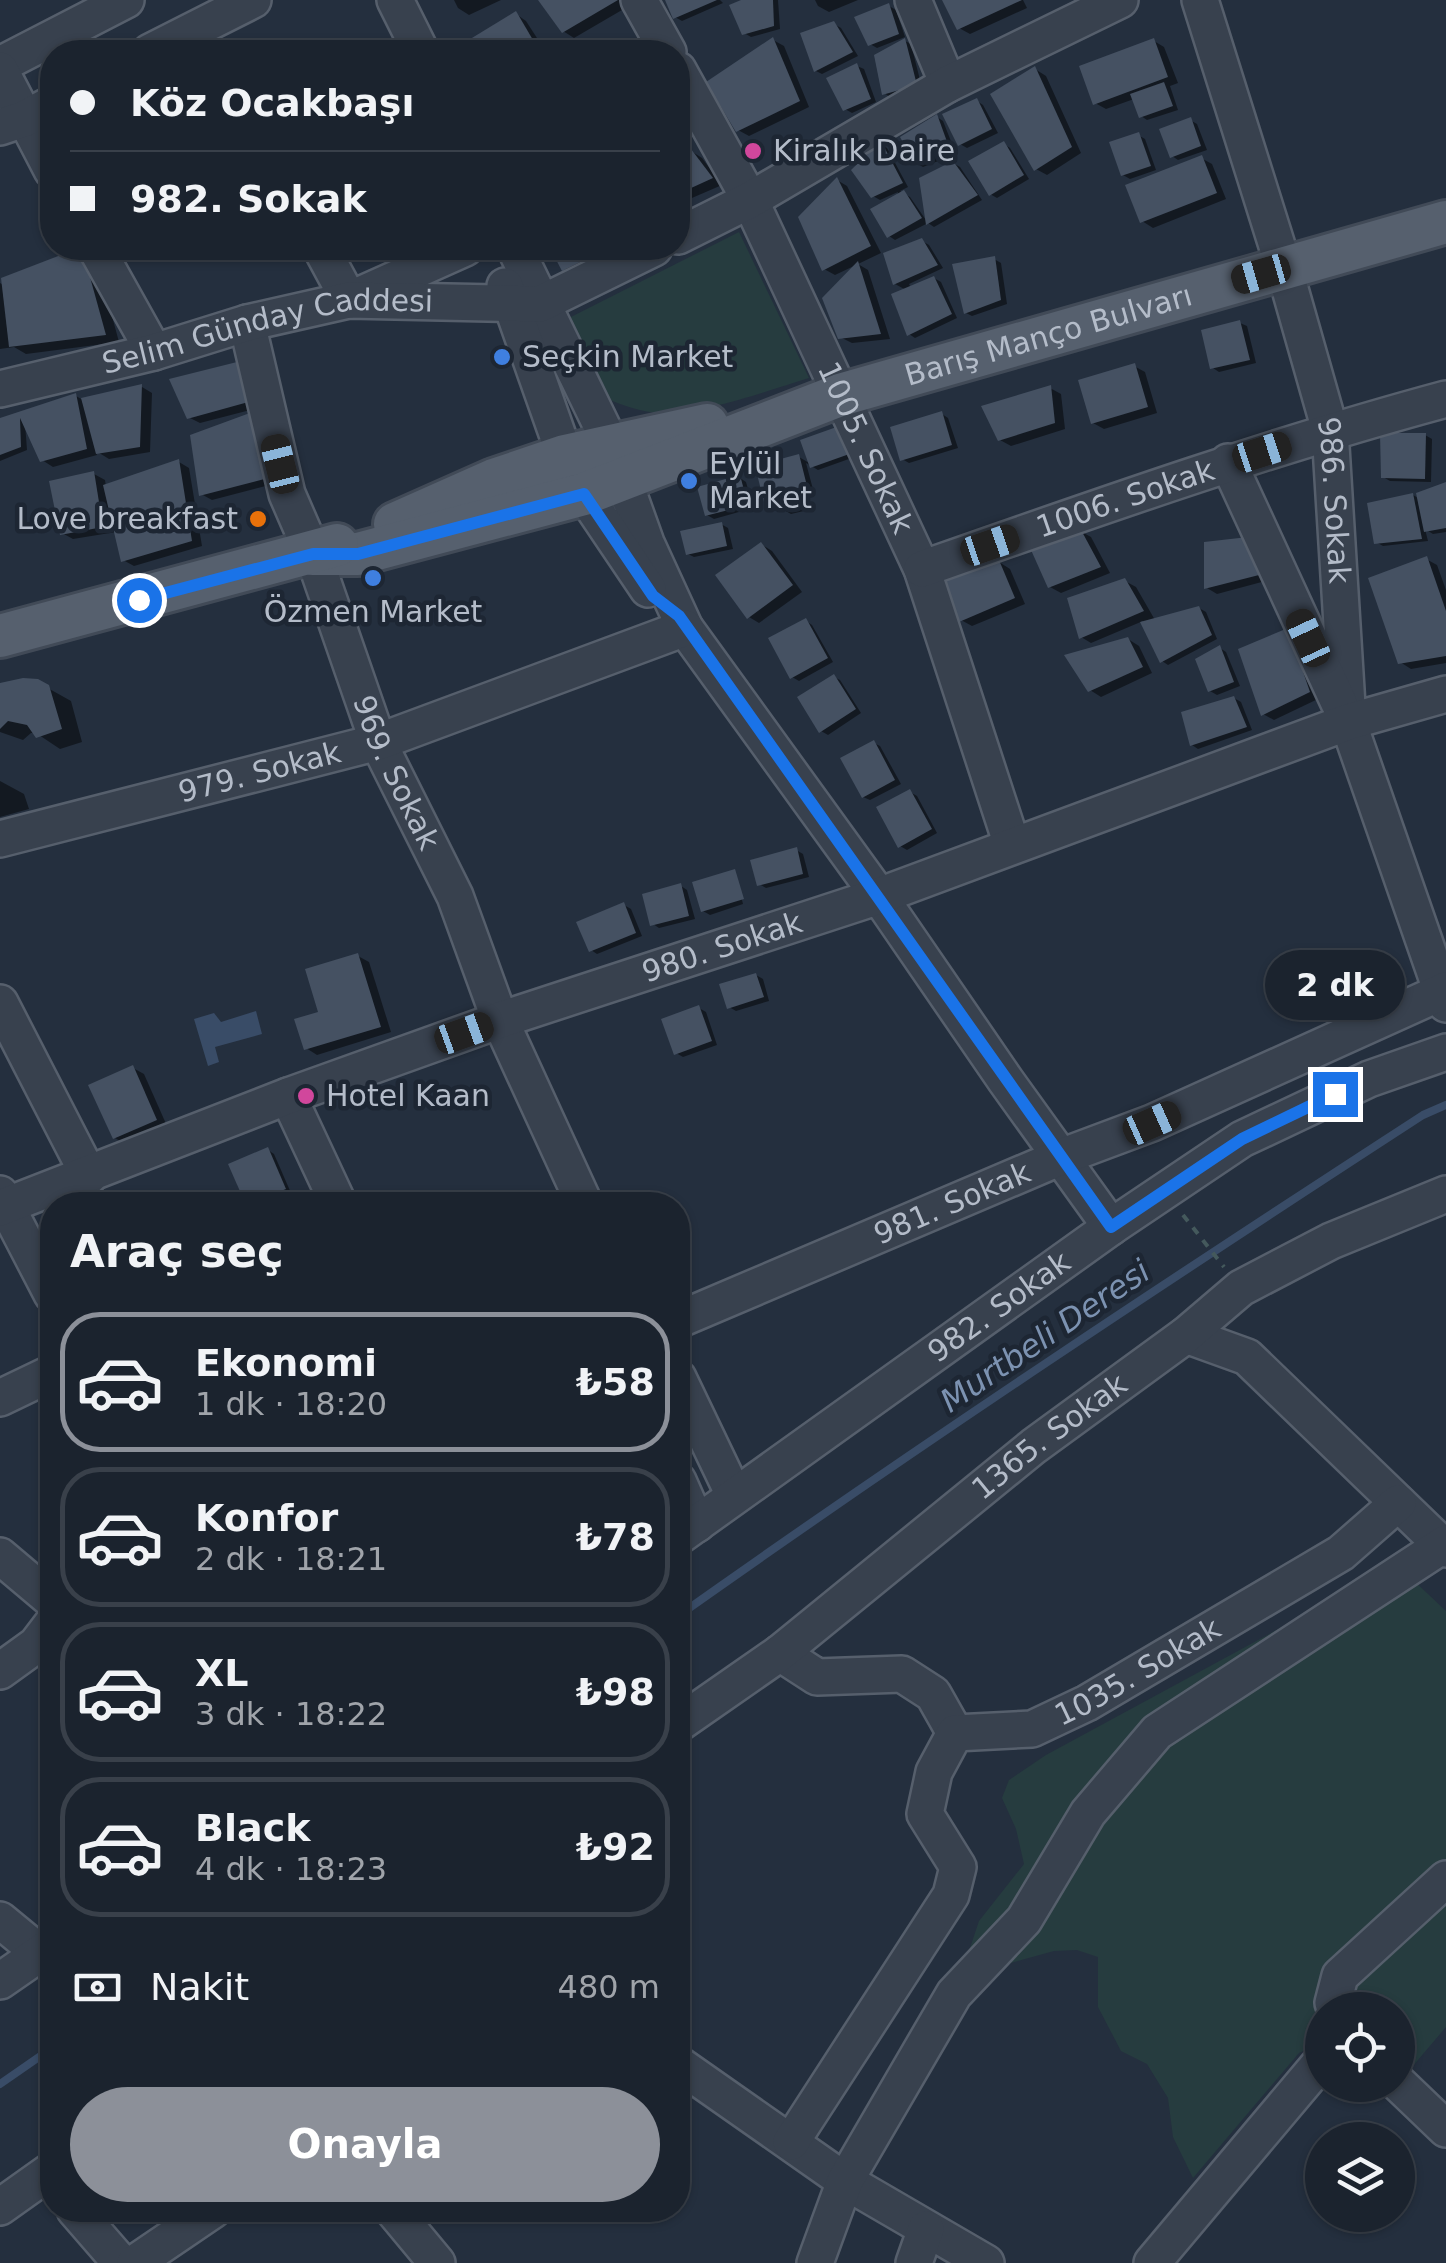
<!DOCTYPE html>
<html lang="tr">
<meta charset="utf-8">
<style>
body{margin:0;font-family:"DejaVu Sans",sans-serif;background:#242b36;color:#f1f3f6;height:100vh;display:flex;flex-direction:column;font-size:38px;white-space:nowrap}
*{box-sizing:border-box;margin:0}
p{font-size:32px;color:#a0a4aa}
.icon{flex:none;width:55px;height:55px;fill:none;stroke:currentColor;stroke-width:2;stroke-linecap:round;stroke-linejoin:round}
.map{position:relative;flex:1;overflow:hidden}
.sheet{position:absolute;left:40px;top:1192px;width:650px;height:1030px;display:flex;flex-direction:column;background:#1b232e;border-radius:40px;box-shadow:0 2px 8px #0004,0 0 0 2px #39404a}
.sheet>*{flex:none}
.hud{position:absolute;left:40px;top:40px;width:650px;height:220px;border-radius:40px;box-shadow:0 2px 8px #0004,0 0 0 2px #39404a;display:grid;align-content:center;height:220px;padding:0 30px;background:#1b232e}
.buttons{position:absolute;left:1305px;top:1992px;display:grid;gap:20px}
.buttons a{display:grid;place-items:center;width:110px;height:110px;border-radius:50%;background:#1b232e;box-shadow:0 2px 8px #0004,0 0 0 2px #39404a;font-size:50px}
.end{position:absolute;width:45px;height:45px;margin:-22px;border:12px solid #1a73e8;background:#fff;box-shadow:0 0 0 5px #fff}
.from{border-radius:50%}
.bubble{position:absolute;height:70px;border-radius:35px;background:#1b232e;box-shadow:0 2px 8px #0004,0 0 0 2px #39404a;font-size:32px;font-weight:700;line-height:70px;text-align:center}
.car{position:absolute;width:30px;height:60px;margin:-30px -15px;border-radius:12px;box-shadow:0 0 8px 2px #0007;background:linear-gradient(#222 24%,#8ab4d8 0 40%,#222 0 76%,#8ab4d8 0 86%,#222 0)}
.hud b{display:flex;align-items:center;gap:35px;height:95px;font-size:38px}
.hud b+b{border-top:2px solid #39404a}
.hud i{width:25px;height:25px;background:#f1f3f6}
ul{padding:0;list-style:none}
li{display:flex;align-items:center;gap:30px;height:140px;margin:0 20px 15px;padding:0 10px;border:5px solid #39404a;border-radius:40px}
li div{flex:1}
li b{display:block;font-size:38px}
li em{font-style:normal;font-weight:700}
li.on{border-color:#8c9099}
li>.icon{width:90px;height:90px;stroke-width:1.5}
h2{padding:0 30px;font-size:45px;line-height:120px}
.pay{display:flex;align-items:center;gap:25px;height:110px;padding:0 30px;font-size:38px}
.pay p{margin-inline-start:auto}
.primary-button{display:flex;gap:20px;margin-top:auto;padding:20px 30px}
.primary-button a{flex:1;height:115px;border-radius:60px;background:#8c9099;color:#fff;font-size:40px;font-weight:700;line-height:115px;text-align:center}
.map>svg:first-child{display:block}
.green{fill:#263c3f}
.water{fill:#394c67}
.shadow{fill:#0007}
.lines{fill:none;stroke-linecap:round;stroke-linejoin:round}
.stream{stroke:#394c67;stroke-width:8}
.building{fill:#455162}
.minor-casing{stroke:#565f6c;stroke-width:40}
.major-casing{stroke:#414a57;stroke-width:48}
.path{stroke:#44595c;stroke-width:4;stroke-dasharray:8 8;stroke-linecap:butt}
.minor{stroke:#38414e;stroke-width:35}
.major{stroke:#56606e;stroke-width:42}
.route{stroke:#1a73e8;stroke-width:12}
.hotel-dot{fill:#d1479c;stroke:#1d2633;stroke-width:4}
.shop-dot{fill:#3f7fe0;stroke:#1d2633;stroke-width:4}
.food-dot{fill:#e8710a;stroke:#1d2633;stroke-width:4}
.labels{text-anchor:middle;stroke-width:9;stroke-linejoin:round;paint-order:stroke}
.poi-label{font-size:30px;fill:#b4bcc9;stroke:#1d2633;text-anchor:start}
.street-label{font-size:30px;fill:#b4bcc9;stroke:#1d2633}
.water-label{font-size:32px;font-style:italic;fill:#7c92b1;stroke:#1d2633}
</style>
<div class="map">
<svg width="1446" height="2263" viewBox="0 0 1446 2263">
<rect width="100%" height="100%" fill="#242f3e"/>
<!-- green -->
<g class="green">
<path d="M739 232 809 378C770 390 701 415 661 413 641 412 625 406 607 399L567 319Z"/>
<path d="M1410 1577 1446 1611V2027L1412 2067 1398 2053V2010H1322V2042L1299 2053 1193 2178 1173 2137 1168 2098 1147 2064 1121 2051 1098 2007V1957L1077 1950 1054 1951 989 1969 965 1963 979 1921 1024 1864 1016 1829 1002 1798 1009 1780 1046 1755 1354 1588Z"/>
</g>
<!-- water -->
<path class="water" d="M256 1011 262 1034 215 1047 219 1062 208 1066 194 1019 214 1013 221 1022Z"/>
<!-- shadow -->
<g class="shadow">
<path d="M454 0H501L469 15 458 8Z"/>
<path d="M541 0H632L634 3 574 38 563 31Z"/>
<path d="M668 0H720L723 3 682 21 675 17Z"/>
<path d="M748 0H778L780 29 751 37 744 33Z"/>
<path d="M815 0H858L829 12 818 6Z"/>
<path d="M945 0H1023L1027 8 970 34 959 28Z"/>
<path d="M889 6 896 10 905 37 877 48 870 44Z"/>
<path d="M516 14 526 21 546 52H478L471 42Z"/>
<path d="M834 24 841 28 858 56 822 74 816 71Z"/>
<path d="M773 40 784 46 809 107 749 136 738 130Z"/>
<path d="M905 41 911 44 922 88 890 97 884 93Z"/>
<path d="M1154 41 1164 47 1178 83 1170 86 1178 110 1147 120 1141 116 1134 99 1106 109 1095 103Z"/>
<path d="M604 47 612 52H584Z"/>
<path d="M857 66 864 69 876 102 852 113 845 109Z"/>
<path d="M1035 69 1046 76 1081 153 1047 175 1036 169Z"/>
<path d="M977 101 983 105 998 133 967 148 960 144Z"/>
<path d="M678 115 691 132 678 142Z"/>
<path d="M937 117 943 121 956 154 923 167 916 163Z"/>
<path d="M1190 120 1197 124 1207 150 1178 160 1172 156Z"/>
<path d="M1138 135 1145 139 1156 170 1130 179 1123 175Z"/>
<path d="M881 144 887 148 908 187 900 191 910 197 928 223 895 240 889 236 898 192 880 200 873 196Z"/>
<path d="M1004 144 1010 148 1029 179 997 198 990 194Z"/>
<path d="M691 151 702 158 722 185 678 204V158Z"/>
<path d="M1201 158 1212 164 1226 199 1153 228 1142 221Z"/>
<path d="M953 163 960 167 982 200 934 227 928 223Z"/>
<path d="M837 180 847 186 881 253 858 264 868 270 890 339 852 343 840 337 856 265 835 275 824 269Z"/>
<path d="M922 241 929 245 943 268 909 284 911 288 934 278 941 282 957 318 915 338 909 334 906 290 895 284Z"/>
<path d="M401 248H451L415 261 404 255Z"/>
<path d="M553 248H621L571 273 564 269Z"/>
<path d="M96 257 119 342 26 354 14 347 0 349V283L5 286Z"/>
<path d="M994 259 1001 263 1007 304 972 316 966 313Z"/>
<path d="M1240 323 1247 326 1256 363 1219 372 1213 368Z"/>
<path d="M245 363 262 407 200 423 188 417Z"/>
<path d="M1134 366 1145 372 1157 413 1104 429 1093 423Z"/>
<path d="M142 387 152 393 150 452 109 459 96 451 97 455 53 467 42 460 25 423 27 450 0 461V421L76 396 83 400Z"/>
<path d="M1050 388 1061 394 1065 429 1011 446 1000 440Z"/>
<path d="M942 414 948 418 958 448 909 463 902 459Z"/>
<path d="M269 419 285 481 212 500 201 494Z"/>
<path d="M1425 435 1432 439 1431 482 1390 481 1383 477Z"/>
<path d="M803 441 860 455 818 470 806 463 814 493 804 495 808 510 791 514 784 510 782 502 773 505 766 501 799 457 811 464Z"/>
<path d="M179 462 189 468 202 546 134 566 123 560 116 532 73 539 62 533 94 474 105 480 106 487Z"/>
<path d="M740 478 746 482 753 508 714 519 707 515Z"/>
<path d="M1446 485V532L1433 534 1425 529 1428 541 1383 546 1376 542 1413 495 1420 499Z"/>
<path d="M721 524 728 528 733 549 694 557 688 554Z"/>
<path d="M1080 531 1091 537 1110 573 1061 593 1050 587Z"/>
<path d="M1257 538 1273 579 1217 594 1207 588Z"/>
<path d="M761 544 772 551 802 592 759 623 749 617Z"/>
<path d="M1426 559 1437 565 1446 590V663L1411 669 1400 662Z"/>
<path d="M999 562 1010 569 1025 604 972 626 961 620Z"/>
<path d="M1125 581 1136 587 1155 620 1199 608 1206 612 1217 639 1168 665 1162 661 1143 621 1091 643 1081 637Z"/>
<path d="M806 621 812 625 833 662 799 681 792 677Z"/>
<path d="M1288 631 1320 698 1274 720 1263 714Z"/>
<path d="M1128 639 1139 646 1152 673 1101 697 1090 690Z"/>
<path d="M1220 648 1226 652 1240 686 1217 695 1210 691Z"/>
<path d="M834 677 840 680 861 713 828 735 821 731Z"/>
<path d="M37 682 71 701 82 742 60 749 36 733H31L23 740 0 732V685Z"/>
<path d="M1234 698 1241 702 1252 730 1198 749 1192 745Z"/>
<path d="M874 743 880 746 901 784 870 800 863 797Z"/>
<path d="M0 781 24 794 29 809 0 817Z"/>
<path d="M910 792 917 796 937 833 907 850 900 846Z"/>
<path d="M796 850 803 854 809 877 766 888 759 884Z"/>
<path d="M735 872 743 904 710 915 703 911Z"/>
<path d="M681 886 687 890 695 919 659 928 653 924Z"/>
<path d="M624 905 631 909 642 936 597 954 591 950Z"/>
<path d="M358 956 369 962 391 1032 317 1055 306 1048 321 1014Z"/>
<path d="M756 975 763 979 769 1001 736 1011 729 1007Z"/>
<path d="M699 1008 706 1012 717 1045 683 1057 676 1053Z"/>
<path d="M133 1068 144 1074 167 1126 125 1144 115 1138Z"/>
<path d="M268 1150 274 1154 291 1193 262 1205H249L231 1165Z"/>
</g>
<g class="lines">
<!-- stream -->
<g class="stream">
<path d="M678 1616C922 1443 1172 1278 1423 1115L1446 1105"/>
<path d="M0 2084 52 2048"/>
</g>
</g>
<!-- building -->
<g class="building">
<path d="M538 0H618L562 33Z"/>
<path d="M665 0H717L673 19Z"/>
<path d="M741 0H773L774 26 742 35 729 5Z"/>
<path d="M942 0H1022L957 30Z"/>
<path d="M889 3 899 34 868 46 854 17Z"/>
<path d="M516 11 540 52H475L467 41Z"/>
<path d="M834 21 853 52 814 72 800 33Z"/>
<path d="M773 37 800 101 736 132 706 82Z"/>
<path d="M905 38 917 85 882 95 874 55Z"/>
<path d="M1154 38 1168 77 1093 105 1079 66Z"/>
<path d="M857 63 871 99 843 111 826 78Z"/>
<path d="M1035 66 1072 147 1034 171 990 94Z"/>
<path d="M1164 82 1173 106 1139 118 1130 94Z"/>
<path d="M977 98 992 129 958 146 942 114Z"/>
<path d="M937 114 950 150 915 164 900 137Z"/>
<path d="M1191 117 1201 146 1170 158 1159 129Z"/>
<path d="M1139 132 1151 166 1121 176 1109 142Z"/>
<path d="M881 141 903 183 871 198 851 170Z"/>
<path d="M1004 141 1024 175 989 196 968 161Z"/>
<path d="M691 149 713 178 678 194V155Z"/>
<path d="M1202 155 1217 193 1140 223 1125 185Z"/>
<path d="M953 161 978 195 926 225 919 178Z"/>
<path d="M837 177 871 246 822 271 798 217Z"/>
<path d="M904 190 922 218 887 238 870 209Z"/>
<path d="M922 238 938 265 893 285 883 253Z"/>
<path d="M79 248H82L106 335 9 347 1 278Z"/>
<path d="M550 248H609L562 271Z"/>
<path d="M995 256 1001 300 964 314 952 264Z"/>
<path d="M858 261 881 334 838 339 822 298Z"/>
<path d="M934 276 952 314 907 336 891 294Z"/>
<path d="M1240 320 1250 360 1210 369 1201 330Z"/>
<path d="M245 360 252 401 187 419 169 379Z"/>
<path d="M1135 363 1148 407 1091 424 1078 380Z"/>
<path d="M142 384 140 447 96 454 81 398Z"/>
<path d="M1051 385 1055 423 998 441 981 406Z"/>
<path d="M76 393 87 449 40 462 20 418 21 447 0 455V418Z"/>
<path d="M258 410 276 476 199 496 190 435Z"/>
<path d="M942 411 952 445 900 461 890 427Z"/>
<path d="M845 424 855 452 810 468 800 440Z"/>
<path d="M1380 433H1426L1425 479 1381 478Z"/>
<path d="M799 454 808 490 798 492 802 507 782 512 779 499 764 502 755 466Z"/>
<path d="M179 459 192 541 121 562 103 485Z"/>
<path d="M94 471 103 527 60 535 49 481Z"/>
<path d="M740 475 748 505 705 516 697 487Z"/>
<path d="M1446 482V528L1424 532 1416 493Z"/>
<path d="M1413 493 1422 539 1374 544 1367 503Z"/>
<path d="M722 522 727 546 686 555 680 531Z"/>
<path d="M1080 528 1101 567 1048 588 1027 541Z"/>
<path d="M1257 536 1263 574 1204 589V542Z"/>
<path d="M761 542 793 585 747 619 715 575Z"/>
<path d="M1427 556 1446 611V656L1398 664 1368 578Z"/>
<path d="M999 560 1015 598 959 622 944 574Z"/>
<path d="M1125 578 1144 611 1079 639 1067 598Z"/>
<path d="M1199 606 1212 635 1160 663 1140 622Z"/>
<path d="M806 618 828 658 790 679 768 638Z"/>
<path d="M1288 628 1310 692 1261 716 1238 649Z"/>
<path d="M1128 637 1143 667 1088 692 1064 655Z"/>
<path d="M1220 645 1234 682 1208 692 1195 659Z"/>
<path d="M834 674 856 709 819 733 797 697Z"/>
<path d="M23 678 38 679 49 685 62 729 36 738 27 725 8 721 0 729V683Z"/>
<path d="M1234 696 1247 727 1190 746 1181 712Z"/>
<path d="M874 740 895 780 862 798 840 758Z"/>
<path d="M910 789 932 829 898 848 876 807Z"/>
<path d="M797 847 803 874 757 886 750 860Z"/>
<path d="M735 869 744 899 701 912 692 882Z"/>
<path d="M681 883 689 916 650 926 642 894Z"/>
<path d="M624 902 636 933 589 952 576 922Z"/>
<path d="M358 953 381 1027 304 1050 294 1019 318 1012 305 969Z"/>
<path d="M756 973 764 997 727 1009 719 984Z"/>
<path d="M699 1005 712 1041 674 1055 661 1019Z"/>
<path d="M133 1065 157 1120 113 1139 88 1085Z"/>
<path d="M268 1147 286 1189 246 1205 228 1164Z"/>
<path d="M119 1190 125 1205H83Z"/>
</g>
<g class="lines">
<!-- minor casing -->
<g class="minor-casing">
<g id="minor">
<path d="M395 0 421 52"/>
<path d="M639 0 668 52"/>
<path d="M913 0 948 84"/>
<path id="s1" d="M1200 0 1284 268 1330 430 1348 722 1446 1004"/>
<path d="M150 52 253 0"/>
<path d="M0 65 126 0"/>
<path d="M0 70 52 170"/>
<path id="s2" d="M678 70 750 200 922 569 1012 845"/>
<path d="M0 127 24 119 52 104"/>
<path d="M678 236 750 200 948 84 1120 0"/>
<path d="M96 248 154 352"/>
<path d="M321 248 349 300 465 248"/>
<path d="M515 248 611 445 646 543 685 628 879 896 1006 1081 1111 1227"/>
<path d="M505 286 565 456 584 494 648 589"/>
<path id="s3" d="M247 323 287 494 313 554 378 742 455 896 500 1020 585 1205"/>
<path id="s4" d="M0 389 154 352 247 323 349 300 540 304 654 248"/>
<path d="M1228 462 1339 703"/>
<path id="s5" d="M922 569C1096 508 1268 447 1446 399"/>
<path id="s6" d="M0 839 378 742 685 628"/>
<path d="M0 1003 89 1176"/>
<path d="M288 1096 339 1205"/>
<path d="M0 1194 52 1294"/>
<path id="s7" d="M0 1208 288 1096 500 1020 879 896 1348 722 1446 694"/>
<path id="s8" d="M678 1320 1061 1157 1152 1123 1446 990"/>
<path d="M1186 1335 1247 1357 1446 1549"/>
<path d="M678 1378 734 1495"/>
<path d="M0 1398 52 1373"/>
<path d="M678 1481 697 1524"/>
<path id="s9" d="M678 1537 1111 1227 1242 1139 1369 1079 1446 1052"/>
<path d="M0 1556 52 1600"/>
<path d="M780 1653 817 1677 902 1674 933 1694 955 1733"/>
<path d="M0 1671 36 1645 52 1624"/>
<path id="s10" d="M678 1724 780 1653 1034 1446 1186 1335 1241 1288 1331 1241 1446 1194"/>
<path d="M0 1920 40 1953"/>
<path d="M0 1981 52 1945"/>
<path d="M1336 2010 1333 2003 1340 1976 1446 1879"/>
<path d="M678 2064 845 2181 986 2263"/>
<path d="M1398 2083 1446 2129"/>
<path id="s11" d="M791 2142 951 1895 958 1867 925 1814 934 1772 955 1733 1032 1729 1087 1703 1341 1553 1398 1503"/>
<path d="M0 2207 52 2170"/>
<path d="M75 2210 121 2263"/>
<path d="M393 2210 437 2263"/>
<path d="M135 2263 213 2210"/>
<path d="M815 2263 845 2181 954 1994 1024 1920 1088 1813 1157 1732 1446 1543"/>
<path d="M914 2263 926 2229"/>
<path d="M1152 2263 1322 2061"/>
</g>
</g>
<!-- major casing -->
<g class="major-casing">
<g id="major">
<path d="M395 524 494 480 565 456 707 425"/>
<path id="s12" d="M313 554H358L584 494 840 395 1446 222"/>
<path d="M0 636 337 545"/>
</g>
</g>
<!-- path -->
<path class="path" d="M1183 1215 1224 1267"/>
<!-- minor -->
<use href="#minor" class="minor"/>
<!-- major -->
<use href="#major" class="major"/>
</g>
<g class="lines">
<!-- route -->
<path class="route" d="M139 600 313 554H358L584 494 653 596 679 616 1111 1227 1242 1139 1335 1094"/>
</g>
<!-- markers -->
<g class="hotel-dot">
<circle cx="753" cy="151" r="10"/>
<circle cx="306" cy="1096" r="10"/>
</g>
<g class="shop-dot">
<circle cx="502" cy="357" r="10"/>
<circle cx="689" cy="481" r="10"/>
<circle cx="373" cy="578" r="10"/>
</g>
<circle class="food-dot" cx="258" cy="519" r="10"/>
<g class="labels">
<!-- poi labels -->
<g class="poi-label">
<text x="773" y="161">Kiralık Daire</text>
<text x="522" y="367">Seçkin Market</text>
<text x="709" y="474">Eylül<tspan x="709" dy="34">Market</tspan></text>
<text x="238" y="529" text-anchor="end">Love breakfast</text>
<text x="373" y="622" text-anchor="middle">Özmen Market</text>
<text x="326" y="1106">Hotel Kaan</text>
</g>
<!-- street labels -->
<g class="street-label">
<text dy="10" stroke="none"><textPath href="#s4" startOffset="275">Selim Günday Caddesi</textPath></text>
<text dy="10" stroke="none"><textPath href="#s12" startOffset="770">Barış Manço Bulvarı</textPath></text>
<text dy="10" stroke="none"><textPath href="#s2" startOffset="422">1005. Sokak</textPath></text>
<text dy="10" stroke="none"><textPath href="#s5" startOffset="215">1006. Sokak</textPath></text>
<text dy="10" stroke="none"><textPath href="#s1" startOffset="520">986. Sokak</textPath></text>
<text dy="10" stroke="none"><textPath href="#s3" startOffset="475">969. Sokak</textPath></text>
<text dy="10" stroke="none"><textPath href="#s6" startOffset="268">979. Sokak</textPath></text>
<text dy="10" stroke="none"><textPath href="#s7" startOffset="768">980. Sokak</textPath></text>
<text dy="10" stroke="none"><textPath href="#s8" startOffset="298">981. Sokak</textPath></text>
<text dy="10" stroke="none"><textPath href="#s9" startOffset="395">982. Sokak</textPath></text>
<text dy="10" stroke="none"><textPath href="#s10" startOffset="470">1365. Sokak</textPath></text>
<text dy="10" stroke="none"><textPath href="#s11" startOffset="670">1035. Sokak</textPath></text>
</g>
<!-- water labels -->
<g class="water-label">
<text transform="translate(1045 1336) rotate(-34)" y="11">Murtbeli Deresi</text>
</g>
</g>
</svg>
<div class="buttons">
<a><svg class="icon" aria-label="locate" viewBox="0 0 24 24"><circle cx="12" cy="12" r="6"/><path d="M12 2v4M12 18v4M2 12h4M18 12h4"/></svg></a>
<a><svg class="icon" aria-label="layers" viewBox="0 0 24 24"><path d="M12 4l9 5-9 5-9-5zM3 14l9 5 9-5"/></svg></a>
</div>
<i class="end from" style="left:139px;top:600px"></i>
<i class="end" style="left:1335px;top:1094px"></i>
<div class="bubble" style="left:1265px;top:950px;width:140px">2 dk</div>
<i class="car" style="left:1261px;top:274px;rotate:254deg"></i>
<i class="car" style="left:1262px;top:452px;rotate:72deg"></i>
<i class="car" style="left:280px;top:464px;rotate:346deg"></i>
<i class="car" style="left:990px;top:545px;rotate:71deg"></i>
<i class="car" style="left:1308px;top:638px;rotate:335deg"></i>
<i class="car" style="left:464px;top:1033px;rotate:70deg"></i>
<i class="car" style="left:1152px;top:1123px;rotate:66deg"></i>
<div class="hud">
<b><i class="from"></i>Köz Ocakbaşı</b>
<b><i></i>982. Sokak</b>
</div>
<section class="sheet">
<h2>Araç seç</h2>
<ul>
<li class="on"><svg class="icon" aria-label="car" viewBox="0 0 24 24"><path d="M5 17H2v-5l4-1 3-4h7l3 4 3 1v5h-3M9 17h6M6 11h13"/><circle cx="7" cy="17" r="2"/><circle cx="17" cy="17" r="2"/></svg><div><b>Ekonomi</b><p>1 dk · 18:20</p></div><em>₺58</em></li>
<li><svg class="icon" aria-label="car" viewBox="0 0 24 24"><path d="M5 17H2v-5l4-1 3-4h7l3 4 3 1v5h-3M9 17h6M6 11h13"/><circle cx="7" cy="17" r="2"/><circle cx="17" cy="17" r="2"/></svg><div><b>Konfor</b><p>2 dk · 18:21</p></div><em>₺78</em></li>
<li><svg class="icon" aria-label="car" viewBox="0 0 24 24"><path d="M5 17H2v-5l4-1 3-4h7l3 4 3 1v5h-3M9 17h6M6 11h13"/><circle cx="7" cy="17" r="2"/><circle cx="17" cy="17" r="2"/></svg><div><b>XL</b><p>3 dk · 18:22</p></div><em>₺98</em></li>
<li><svg class="icon" aria-label="car" viewBox="0 0 24 24"><path d="M5 17H2v-5l4-1 3-4h7l3 4 3 1v5h-3M9 17h6M6 11h13"/><circle cx="7" cy="17" r="2"/><circle cx="17" cy="17" r="2"/></svg><div><b>Black</b><p>4 dk · 18:23</p></div><em>₺92</em></li>
</ul>
<div class="pay"><svg class="icon" aria-label="cash" viewBox="0 0 24 24"><path d="M3 7h18v10H3z"/><circle cx="12" cy="12" r="2"/></svg>Nakit<p>480 m</p></div>
<div class="primary-button"><a>Onayla</a></div>
</section>
</div>
